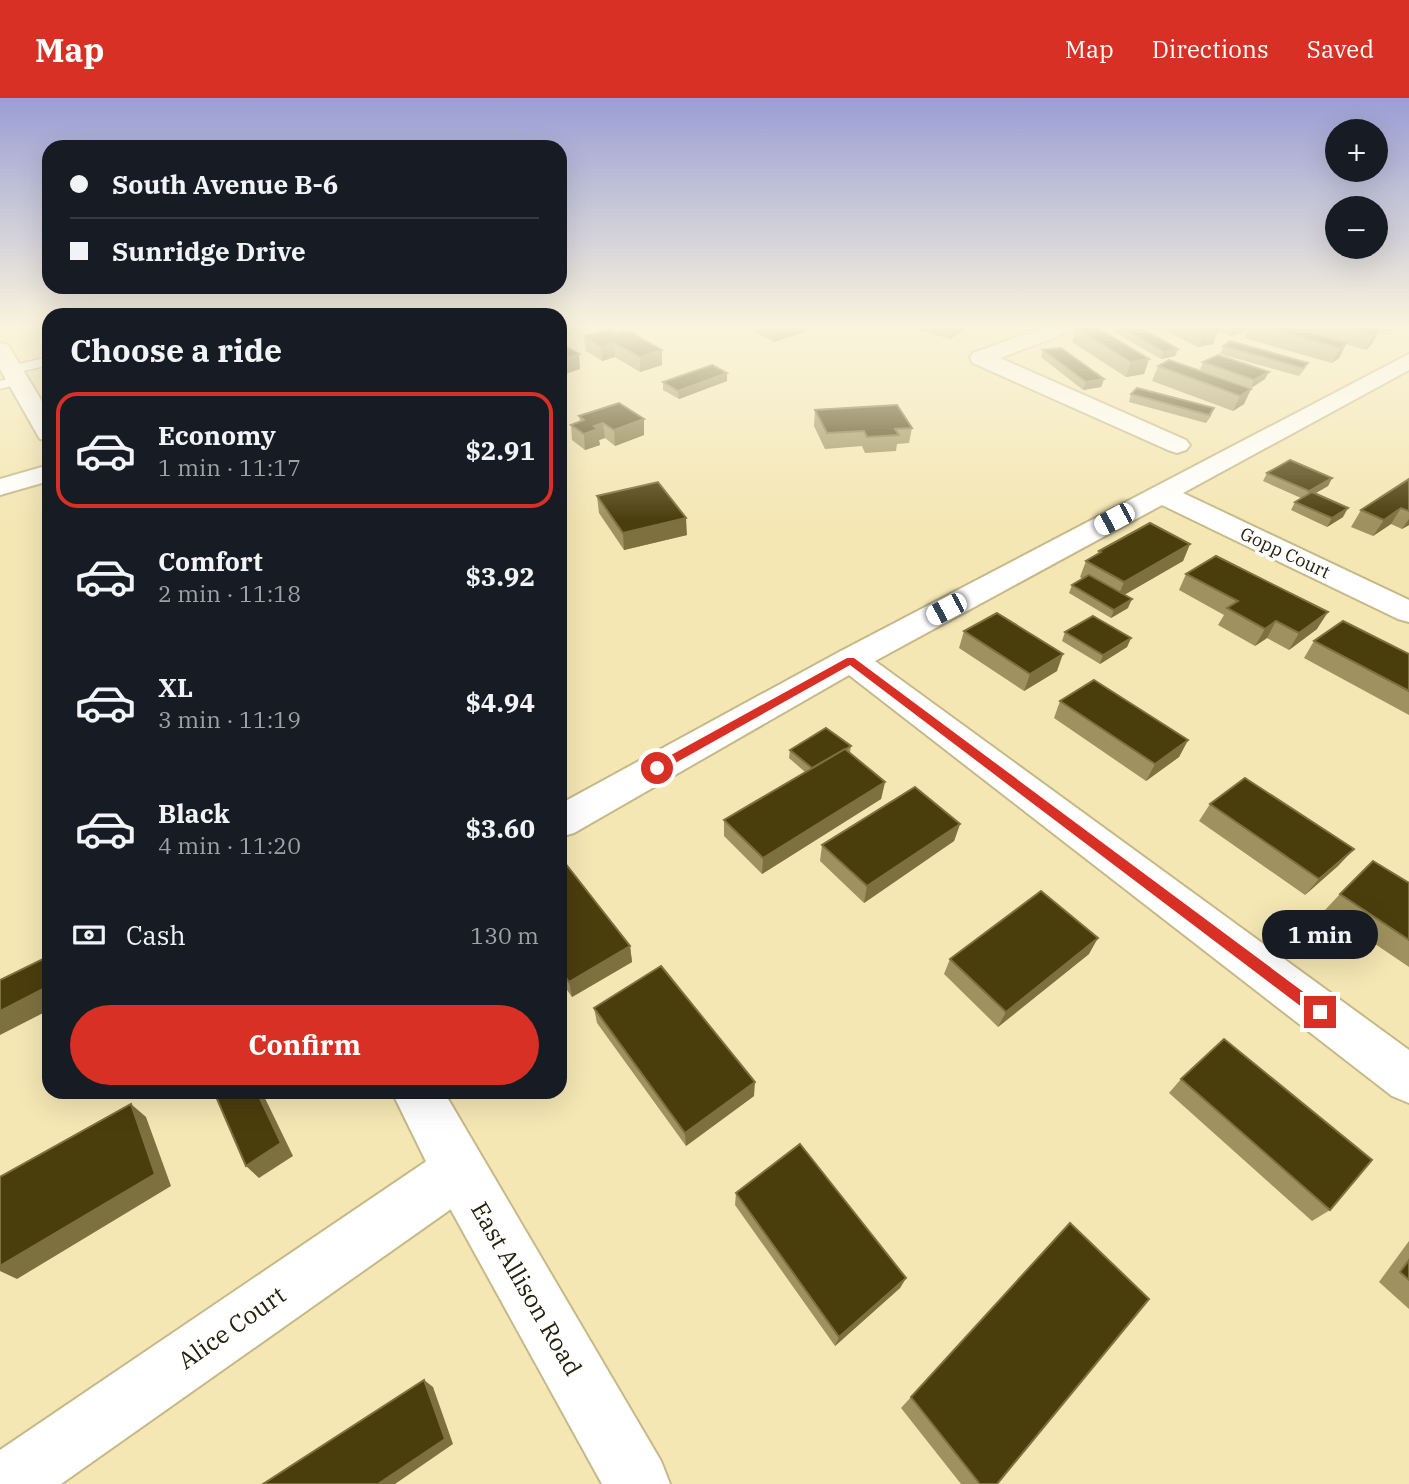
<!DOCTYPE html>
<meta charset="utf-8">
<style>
body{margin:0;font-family:"IBM Plex Serif",serif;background:#242831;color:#f1f3f6;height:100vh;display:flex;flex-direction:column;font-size:26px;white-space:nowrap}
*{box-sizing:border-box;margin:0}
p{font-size:23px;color:#9ea1a6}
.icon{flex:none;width:38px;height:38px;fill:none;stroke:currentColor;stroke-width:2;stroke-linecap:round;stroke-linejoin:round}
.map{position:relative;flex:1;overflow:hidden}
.side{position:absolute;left:42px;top:210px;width:525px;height:791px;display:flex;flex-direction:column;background:#171b24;border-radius:21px;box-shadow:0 7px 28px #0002}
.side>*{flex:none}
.banner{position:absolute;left:42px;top:42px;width:525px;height:154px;border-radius:21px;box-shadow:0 7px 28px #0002;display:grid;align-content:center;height:154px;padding:0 28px;background:#171b24}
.buttons{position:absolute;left:1325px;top:21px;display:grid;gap:14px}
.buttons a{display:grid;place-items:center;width:63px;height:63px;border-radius:50%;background:#171b24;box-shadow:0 7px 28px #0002;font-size:35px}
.end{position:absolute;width:32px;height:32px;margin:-16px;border:9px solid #d93025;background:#fff;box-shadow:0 0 0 4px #fff}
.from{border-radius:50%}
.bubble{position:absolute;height:49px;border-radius:24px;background:#171b24;box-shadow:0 7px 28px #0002;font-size:23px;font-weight:700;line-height:49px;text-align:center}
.car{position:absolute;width:21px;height:42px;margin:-21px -10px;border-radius:9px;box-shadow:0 0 5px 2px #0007;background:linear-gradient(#fff 24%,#345 0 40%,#fff 0 76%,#345 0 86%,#fff 0)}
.banner b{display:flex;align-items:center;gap:24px;height:66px;font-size:26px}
.banner b+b{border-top:2px solid #363941}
.banner i{width:18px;height:18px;background:#f1f3f6}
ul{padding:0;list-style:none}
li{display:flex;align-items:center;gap:21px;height:116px;margin:0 14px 10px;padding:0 14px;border:4px solid transparent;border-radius:21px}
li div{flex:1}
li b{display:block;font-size:26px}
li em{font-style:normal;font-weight:700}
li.current{border-color:#d93025}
li>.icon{width:63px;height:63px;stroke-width:1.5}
h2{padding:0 28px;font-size:32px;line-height:84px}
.pay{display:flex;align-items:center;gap:18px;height:77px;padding:0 28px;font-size:26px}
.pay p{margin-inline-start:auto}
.cta{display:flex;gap:14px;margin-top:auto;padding:14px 28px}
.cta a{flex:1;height:80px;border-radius:42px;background:#d93025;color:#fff;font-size:28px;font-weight:700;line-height:80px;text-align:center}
header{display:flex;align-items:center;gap:42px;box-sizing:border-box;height:98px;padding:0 35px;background:#d93025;color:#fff}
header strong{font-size:33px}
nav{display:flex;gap:38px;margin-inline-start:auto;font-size:24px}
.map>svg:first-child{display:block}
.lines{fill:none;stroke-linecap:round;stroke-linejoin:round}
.service-casing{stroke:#c6b988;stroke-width:3}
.minor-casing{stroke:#c6b988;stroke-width:4}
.tertiary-casing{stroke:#c6b988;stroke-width:4}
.service{fill:#fff;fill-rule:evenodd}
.minor{fill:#fff;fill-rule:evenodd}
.tertiary{fill:#fff;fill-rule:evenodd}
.wall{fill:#9f9260}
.shaded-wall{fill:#7d713f}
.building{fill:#4a3e0d;stroke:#7d713f;stroke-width:2}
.route{fill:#d93025}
.labels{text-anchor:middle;stroke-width:7;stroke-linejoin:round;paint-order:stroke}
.far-street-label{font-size:18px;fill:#26210d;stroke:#fff}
.near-street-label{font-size:24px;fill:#26210d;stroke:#fff}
</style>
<header>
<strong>Map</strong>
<nav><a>Map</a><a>Directions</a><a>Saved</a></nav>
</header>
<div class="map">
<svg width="1409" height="1386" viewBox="0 0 1409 1386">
<rect width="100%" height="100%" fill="#f4e7b4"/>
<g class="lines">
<!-- service casing -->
<g class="service-casing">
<g id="service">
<path d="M49 259V267L11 276 4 272 6 269Z"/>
<path d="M18 278 23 279V285L0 291V283Z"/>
</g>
</g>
<!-- minor casing -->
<g class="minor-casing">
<g id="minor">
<path d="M560 229H574L571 233 560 236Z"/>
<path d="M1045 229H1074L1071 233 1000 260 1186 342 1190 347 1186 352 1177 355 1168 352 973 265 970 260 973 255Z"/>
<path d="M1409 256V272L1183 395 1409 502V524L1398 521 1162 407 875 563 1409 952V1005L1392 998 849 577 574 735 560 739V706L839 554Z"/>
<path d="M49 367V383L0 397V381Z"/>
<path d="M459 1047 478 1054 485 1073 478 1092 61 1386H0V1352L440 1054Z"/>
</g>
</g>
<!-- tertiary casing -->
<g class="tertiary-casing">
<g id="tertiary">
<path d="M0 245 8 247 49 315V343L40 341 37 336 0 271Z"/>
<path d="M392 994H444L661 1363 670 1386H602L440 1092Z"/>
</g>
</g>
<!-- service -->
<use href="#service" class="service"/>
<!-- minor -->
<use href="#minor" class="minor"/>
<!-- tertiary -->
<use href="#tertiary" class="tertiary"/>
</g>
<!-- wall -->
<g class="wall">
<path d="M751 229H819L774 244 751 232Z"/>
<path d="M906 229H965V231L950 241Z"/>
<path d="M1112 229H1139L1178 251 1175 258 1161 261 1111 232Z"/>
<path d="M1157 229H1246L1244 234 1230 238 1218 233 1213 246 1198 249Z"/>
<path d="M1249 229H1395L1389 236 1378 234 1372 246 1366 252 1346 246 1339 260 1332 265 1244 240Z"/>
<path d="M1076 230 1149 261 1144 276 1126 279 1072 244Z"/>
<path d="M610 231 662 267 640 274 615 259 602 263 586 253 584 238Z"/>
<path d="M1223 248 1308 265 1304 272 1299 278 1220 256Z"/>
<path d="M1043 252 1104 281 1101 289 1083 292 1041 259Z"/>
<path d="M1203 264 1265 281 1251 290 1200 272Z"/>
<path d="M1158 268 1251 291 1244 306 1233 313 1152 283Z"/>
<path d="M727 275V283L679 301 663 292V284Z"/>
<path d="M1131 296 1214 310 1211 318 1206 325 1129 304Z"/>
<path d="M815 312 912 330 909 345 897 346 896 353 865 355 862 348 825 351 814 328Z"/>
<path d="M579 318 644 337 615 348 605 340 599 342 600 347 585 352 572 342 571 327 580 323Z"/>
<path d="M1267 375 1332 380 1328 388 1315 395 1343 419 1327 429 1291 412 1295 404 1301 400 1263 383Z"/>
<path d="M1409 381V427L1402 431 1391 426 1373 438 1351 429 1361 412Z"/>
<path d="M597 398 687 437 624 452 599 415Z"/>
<path d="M1190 446 1183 463 1124 497 1128 510 1111 520 1069 495 1072 487 1083 481 1080 479 1086 463 1098 456 1099 453Z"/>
<path d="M1186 476 1317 531 1289 552 1267 540 1255 548 1218 527 1224 517 1179 492Z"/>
<path d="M964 533 1057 573 1024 593 959 550Z"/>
<path d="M1065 534 1131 540 1127 549 1100 566 1062 543Z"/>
<path d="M1314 543 1409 556V617L1304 560Z"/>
<path d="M1060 603 1188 642 1179 659 1146 683 1054 620Z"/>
<path d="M851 648 850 655 885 684 881 701 762 776 724 738V722L805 674 789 660 790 652Z"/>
<path d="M1210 706 1339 767 1305 797 1199 723Z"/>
<path d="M960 726 954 743 864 805 820 763 822 747Z"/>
<path d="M560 768 630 848 632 864 572 899 560 882Z"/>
<path d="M1409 785V869L1325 812 1340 796Z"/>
<path d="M1089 856 998 929 944 876 950 861Z"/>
<path d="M594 910 754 998 686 1048 597 925Z"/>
<path d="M1181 981 1330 1112 1312 1123 1169 995Z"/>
<path d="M736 1095 906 1180 900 1190 835 1248 735 1107Z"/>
<path d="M1070 1125 997 1386H961L901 1310Z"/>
<path d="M1409 1143V1211L1379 1184Z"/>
</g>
<!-- shaded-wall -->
<g class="shaded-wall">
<path d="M775 229H819L774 244Z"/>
<path d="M959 229H965V231L950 241 952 234Z"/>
<path d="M1234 229H1246L1244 234 1230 238Z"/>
<path d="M1219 231 1213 246 1198 249 1204 235Z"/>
<path d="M1380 231 1372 246 1366 252 1373 237Z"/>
<path d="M614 245 615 259 602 263 601 249Z"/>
<path d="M1347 245 1339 260 1332 265 1340 250Z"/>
<path d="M1178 251 1175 258 1161 261 1164 254Z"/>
<path d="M662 252V267L640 274V259Z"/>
<path d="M579 256 580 271 560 278V262Z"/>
<path d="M1149 261 1144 276 1126 279 1131 264Z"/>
<path d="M1269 274 1265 281 1251 290 1254 282Z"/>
<path d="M727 275V283L679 301 678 293Z"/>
<path d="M1104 281 1101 289 1083 292 1086 284Z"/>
<path d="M1251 291 1244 306 1233 313 1240 298Z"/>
<path d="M644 321V337L615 348 614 332Z"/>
<path d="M603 325 605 340 599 342 600 347 585 352 584 336 594 328Z"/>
<path d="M1332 380 1328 388 1304 402 1309 393Z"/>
<path d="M1348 410 1343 419 1327 429 1332 420Z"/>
<path d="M1401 410 1391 426 1373 438 1384 422Z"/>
<path d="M686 420 687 437 624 452 623 435Z"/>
<path d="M1409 421V427L1402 431Z"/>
<path d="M1190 446 1183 463 1117 501 1124 484Z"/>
<path d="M1132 501 1128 510 1111 520 1114 512Z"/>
<path d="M1328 514 1317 531 1289 552 1299 535Z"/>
<path d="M1276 523 1267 540 1255 548 1265 531Z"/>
<path d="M1131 540 1127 549 1100 566 1103 557Z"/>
<path d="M1063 556 1057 573 1024 593 1030 576Z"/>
<path d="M1188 642 1179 659 1146 683 1155 666Z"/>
<path d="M885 684 881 701 762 776 763 760Z"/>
<path d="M960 726 954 743 864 805 867 788Z"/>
<path d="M1354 751 1339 767 1305 797 1319 781Z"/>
<path d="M1098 840 1089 856 998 929 1006 914Z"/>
<path d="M630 848 632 864 572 899 569 884Z"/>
<path d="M49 888V912L0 937V913Z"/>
<path d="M755 984 754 998 686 1048 685 1035Z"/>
<path d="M257 994H262L293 1058 259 1080 246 1068Z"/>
<path d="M131 1006 146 1019 171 1088 17 1181 0 1173V1168Z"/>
<path d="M906 1180 900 1190 835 1248 839 1239Z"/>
<path d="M424 1282 433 1289 453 1346 395 1386H378Z"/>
</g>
<!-- building -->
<g class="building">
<path d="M933 229H959L952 234Z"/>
<path d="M1081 229H1096L1149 261 1131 264 1076 230Z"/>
<path d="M1120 229H1139L1178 251 1164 254Z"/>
<path d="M1191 229H1213L1219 231 1204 235Z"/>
<path d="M1263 229H1291L1347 245 1340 250Z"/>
<path d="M1342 229H1370L1380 231 1373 237Z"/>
<path d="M610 231 617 235 627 232 662 252 640 259 614 245 601 249 584 238Z"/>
<path d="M1230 243 1308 265 1303 270 1223 248Z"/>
<path d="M562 246 579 256 560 262V247Z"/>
<path d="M1061 250 1104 281 1086 284 1043 252Z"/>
<path d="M1218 257 1269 274 1254 282 1203 264Z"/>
<path d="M1169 262 1251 291 1240 298 1158 268Z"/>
<path d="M712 267 727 275 678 293 663 284Z"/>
<path d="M1137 290 1214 310 1209 317 1131 296Z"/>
<path d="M619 305 644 321 614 332 603 325 594 328 598 331 584 336 571 327 584 322 579 318Z"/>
<path d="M897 307 912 330 895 331 899 337 867 339 864 333 827 335 815 312Z"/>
<path d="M1290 362 1332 380 1309 393 1267 375Z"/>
<path d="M1409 381V413L1401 410 1384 422 1361 412Z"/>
<path d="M658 384 686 420 623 435 597 398Z"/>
<path d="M1312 394 1348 410 1332 420 1295 404Z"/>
<path d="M1150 425 1190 446 1124 484 1086 463 1101 454 1099 453Z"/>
<path d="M1216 458 1328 514 1299 535 1276 523 1265 531 1227 510 1238 503 1186 476Z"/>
<path d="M1089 477 1132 501 1114 512 1072 487Z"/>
<path d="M997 515 1063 556 1030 576 964 533Z"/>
<path d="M1093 518 1131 540 1103 557 1065 534Z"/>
<path d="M1343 523 1409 556V593L1314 543Z"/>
<path d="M1094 582 1188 642 1155 666 1060 603Z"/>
<path d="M826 630 851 648 812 670 790 652Z"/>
<path d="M845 651 885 684 763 760 724 722Z"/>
<path d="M1245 680 1354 751 1319 781 1210 706Z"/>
<path d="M915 689 960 726 867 788 822 747Z"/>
<path d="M1373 763 1409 785V842L1340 796Z"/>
<path d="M565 765 630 848 569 884 560 871V768Z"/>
<path d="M1041 793 1098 840 1006 914 950 861Z"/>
<path d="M49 858V888L0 913V882Z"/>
<path d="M661 868 755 984 685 1035 594 910Z"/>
<path d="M1224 941 1372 1062 1330 1112 1181 981Z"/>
<path d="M214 994H257L281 1045 246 1068Z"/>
<path d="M131 1006 155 1076 0 1168V1079Z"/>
<path d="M800 1046 906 1180 839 1239 736 1095Z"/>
<path d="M1070 1125 1149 1201 997 1386H980L911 1299Z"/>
<path d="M1409 1162V1182L1400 1174Z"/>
<path d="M424 1282 445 1341 378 1386H263Z"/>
</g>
<!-- sky -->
<linearGradient id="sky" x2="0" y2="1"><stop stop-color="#9a9ed4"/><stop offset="0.54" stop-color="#faf4dd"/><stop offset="1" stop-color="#faf4dd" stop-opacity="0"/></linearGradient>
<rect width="1409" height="423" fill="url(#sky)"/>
<!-- route -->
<path class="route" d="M847 560H854L1325 910V919H1315L850 567 661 673H653V667Z"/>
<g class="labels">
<!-- far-street labels -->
<g class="far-street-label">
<text transform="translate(1285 455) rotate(25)" y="6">Gopp Court</text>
</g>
<!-- near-street labels -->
<g class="near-street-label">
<text transform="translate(526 1191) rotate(60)" y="8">East Allison Road</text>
<text transform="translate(232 1230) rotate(-35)" y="8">Alice Court</text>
</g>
</g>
</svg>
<div class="buttons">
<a>+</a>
<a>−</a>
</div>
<i class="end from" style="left:657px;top:670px"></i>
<i class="end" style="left:1320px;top:914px"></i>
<div class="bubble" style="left:1262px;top:812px;width:116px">1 min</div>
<i class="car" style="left:1114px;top:421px;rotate:242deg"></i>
<i class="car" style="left:946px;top:511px;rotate:242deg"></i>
<div class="banner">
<b><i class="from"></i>South Avenue B-6</b>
<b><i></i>Sunridge Drive</b>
</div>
<section class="side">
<h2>Choose a ride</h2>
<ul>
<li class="current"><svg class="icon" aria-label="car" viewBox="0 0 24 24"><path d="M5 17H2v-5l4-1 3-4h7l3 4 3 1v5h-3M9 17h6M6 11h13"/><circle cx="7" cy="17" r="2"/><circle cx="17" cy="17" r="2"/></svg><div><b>Economy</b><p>1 min · 11:17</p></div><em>$2.91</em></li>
<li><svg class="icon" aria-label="car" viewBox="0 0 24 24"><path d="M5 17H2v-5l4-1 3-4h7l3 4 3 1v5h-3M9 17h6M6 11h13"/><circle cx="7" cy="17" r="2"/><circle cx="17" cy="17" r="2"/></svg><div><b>Comfort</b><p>2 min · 11:18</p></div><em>$3.92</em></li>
<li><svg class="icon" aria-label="car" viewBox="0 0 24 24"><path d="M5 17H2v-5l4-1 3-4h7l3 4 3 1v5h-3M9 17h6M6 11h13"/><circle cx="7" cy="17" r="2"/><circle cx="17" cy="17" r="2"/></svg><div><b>XL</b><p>3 min · 11:19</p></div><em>$4.94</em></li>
<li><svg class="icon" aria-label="car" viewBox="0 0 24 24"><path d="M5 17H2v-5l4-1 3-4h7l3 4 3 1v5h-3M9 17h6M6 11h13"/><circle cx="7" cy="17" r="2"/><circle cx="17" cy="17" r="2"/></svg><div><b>Black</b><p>4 min · 11:20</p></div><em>$3.60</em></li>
</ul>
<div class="pay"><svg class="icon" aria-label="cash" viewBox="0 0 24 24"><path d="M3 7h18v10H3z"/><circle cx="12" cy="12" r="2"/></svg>Cash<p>130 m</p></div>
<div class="cta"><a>Confirm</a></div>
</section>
</div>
